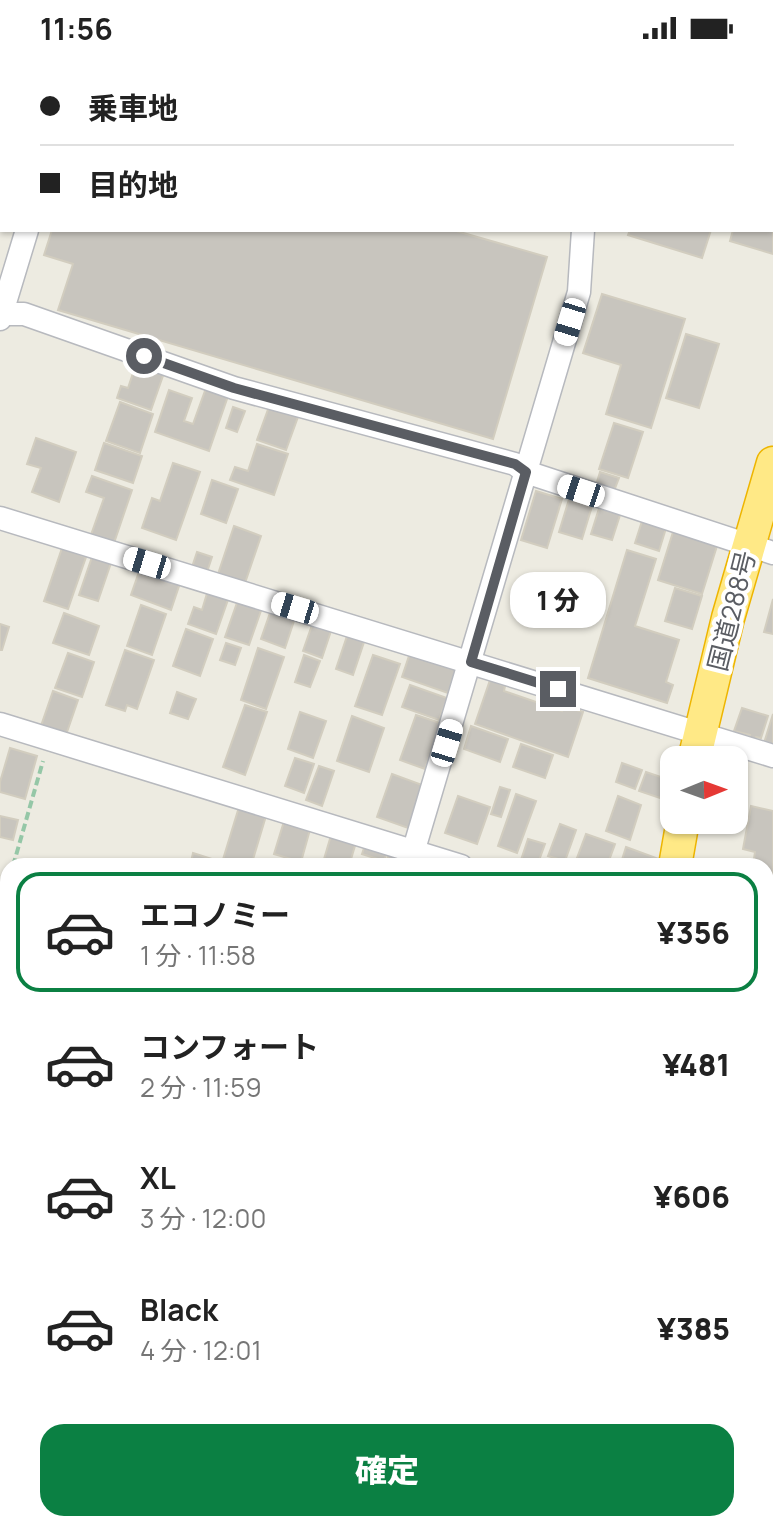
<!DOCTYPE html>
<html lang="ja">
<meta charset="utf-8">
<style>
body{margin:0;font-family:Manrope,"Noto Sans JP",sans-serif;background:#f6f6f6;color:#222;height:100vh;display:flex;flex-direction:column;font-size:30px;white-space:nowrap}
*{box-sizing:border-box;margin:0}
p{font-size:26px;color:#767676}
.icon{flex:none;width:44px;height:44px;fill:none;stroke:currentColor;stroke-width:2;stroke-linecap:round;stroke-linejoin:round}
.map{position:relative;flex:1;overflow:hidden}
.sheet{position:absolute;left:0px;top:802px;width:774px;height:674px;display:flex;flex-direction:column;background:#fff;border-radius:24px 24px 0 0;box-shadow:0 2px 6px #0004}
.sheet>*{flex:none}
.top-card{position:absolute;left:0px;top:0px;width:774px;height:176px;box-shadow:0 2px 6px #0004;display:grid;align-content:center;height:176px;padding:0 40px;background:#fff}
.needle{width:52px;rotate:89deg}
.controls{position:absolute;left:660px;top:690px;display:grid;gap:16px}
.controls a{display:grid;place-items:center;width:88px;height:88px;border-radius:16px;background:#fff;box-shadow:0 2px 6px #0004;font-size:40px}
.end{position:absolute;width:36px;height:36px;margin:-18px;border:10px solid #5a5d63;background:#fff;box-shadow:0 0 0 4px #fff}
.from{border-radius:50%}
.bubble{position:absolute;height:56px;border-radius:24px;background:#fff;box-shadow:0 2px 6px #0004;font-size:26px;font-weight:800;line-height:56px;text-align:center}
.car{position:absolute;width:24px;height:48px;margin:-24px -12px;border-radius:10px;box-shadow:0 0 6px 2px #0007;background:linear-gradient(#fff 24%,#345 0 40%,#fff 0 76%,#345 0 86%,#fff 0)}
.top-card b{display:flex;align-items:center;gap:28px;height:76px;font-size:30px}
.top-card b+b{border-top:2px solid #e0e0e0}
.top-card i{width:20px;height:20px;background:#222}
ul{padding:14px 0 0;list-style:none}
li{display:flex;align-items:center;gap:24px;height:120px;margin:0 16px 12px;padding:0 24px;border:4px solid transparent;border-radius:24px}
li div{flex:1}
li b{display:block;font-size:30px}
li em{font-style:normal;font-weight:800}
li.selected{border-color:#0b8043}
li>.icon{width:72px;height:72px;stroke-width:1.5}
.primary-button{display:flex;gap:16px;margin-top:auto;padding:16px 40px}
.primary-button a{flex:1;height:92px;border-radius:24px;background:#0b8043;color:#fff;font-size:32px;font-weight:800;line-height:92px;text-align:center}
.status{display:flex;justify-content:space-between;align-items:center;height:56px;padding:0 40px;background:#fff;direction:ltr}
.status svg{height:22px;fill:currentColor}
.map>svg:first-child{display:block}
.building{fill:#c8c5be;stroke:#d2cdbf;stroke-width:2}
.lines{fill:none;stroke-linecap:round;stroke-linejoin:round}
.minor-casing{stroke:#b7b9be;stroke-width:25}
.major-casing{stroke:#f5d352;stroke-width:31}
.highway-casing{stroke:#eeb500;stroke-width:35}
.path{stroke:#95c7a7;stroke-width:4;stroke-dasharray:8 4;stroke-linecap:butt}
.minor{stroke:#fff;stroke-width:22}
.major{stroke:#fff7a4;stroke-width:28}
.highway{stroke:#ffe986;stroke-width:32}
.route{stroke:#5a5d63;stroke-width:10}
.labels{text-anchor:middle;stroke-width:8;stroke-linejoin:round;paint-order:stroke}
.street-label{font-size:26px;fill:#5a5d63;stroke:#fff}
</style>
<div class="status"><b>11:56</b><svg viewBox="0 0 49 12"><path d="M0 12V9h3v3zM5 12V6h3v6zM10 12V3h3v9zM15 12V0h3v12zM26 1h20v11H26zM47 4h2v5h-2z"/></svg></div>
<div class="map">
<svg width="773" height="1475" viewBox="0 0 773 1475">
<rect width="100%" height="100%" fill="#edebe1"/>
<!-- building -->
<g class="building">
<path d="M0 0H56L2 2V22Z"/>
<path d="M118 0H174L117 2Z"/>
<path d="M773 79V198L730 185 733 174H772Z"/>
<path d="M52 174H453L547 201 493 383 58 254 73 208 44 199Z"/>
<path d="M630 174H711L702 202 628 179Z"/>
<path d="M602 238 685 263 651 372 606 358 621 309 583 297Z"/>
<path d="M686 278 719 288 699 352 666 342Z"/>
<path d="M136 308 164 317 151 354 117 342 121 330 128 332Z"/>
<path d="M206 332 228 340 209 395 155 376 169 334 192 342 184 365 193 368Z"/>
<path d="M120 346 153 358 140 397 106 385Z"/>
<path d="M270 348 299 358 286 394 257 384Z"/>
<path d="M233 351 245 355 237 376 226 372Z"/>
<path d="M614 367 643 376 628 422 599 413Z"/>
<path d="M36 382 76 396 59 446 32 436 41 412 27 408Z"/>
<path d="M104 387 142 400 133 427 95 414Z"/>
<path d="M257 388 288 398 274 439 230 424 235 411 248 415Z"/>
<path d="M173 407 200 416 176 484 142 472 152 442 160 445Z"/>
<path d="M600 416 619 422 614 435 596 429Z"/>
<path d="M92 420 132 434 114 487 91 479 104 442 86 436Z"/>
<path d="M212 424 238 433 226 467 201 458Z"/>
<path d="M536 435 562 443 547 492 521 484Z"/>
<path d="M570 440 593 447 582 483 559 476Z"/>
<path d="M601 446 622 453 612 484 591 478Z"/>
<path d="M643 462 667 469 659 495 635 487Z"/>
<path d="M234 470 261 480 245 527 218 518Z"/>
<path d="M673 476 717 490 702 538 658 524Z"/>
<path d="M62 492 86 501 68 553 44 545Z"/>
<path d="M627 494 656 503 635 570 679 584 666 626 673 629 667 647 588 622Z"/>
<path d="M197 496 212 501 207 516 192 511Z"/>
<path d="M92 501 111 507 98 545 79 539Z"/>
<path d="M141 510 181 524 171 554 131 539Z"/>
<path d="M675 532 702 540 692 573 665 565Z"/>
<path d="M208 534 229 541 216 578 188 568 194 551 202 554Z"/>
<path d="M239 541 263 549 249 589 225 581Z"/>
<path d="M773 543V578L764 576Z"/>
<path d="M141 549 166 558 152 599 127 590Z"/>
<path d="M271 554 295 562 285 592 261 583Z"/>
<path d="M64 557 99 570 89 599 53 587Z"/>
<path d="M0 568 9 571 2 594H0Z"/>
<path d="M312 569 331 575 322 602 303 595Z"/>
<path d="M186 573 213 583 200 620 173 610Z"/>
<path d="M348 577 365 583 353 619 336 613Z"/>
<path d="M226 587 241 592 235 609 220 604Z"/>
<path d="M412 591 458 607 448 637 402 621Z"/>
<path d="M258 592 284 601 266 653 241 644Z"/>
<path d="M125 594 154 604 137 653 127 649 125 655 106 649Z"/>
<path d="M68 597 94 606 82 641 55 632Z"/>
<path d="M304 599 320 605 310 631 295 626Z"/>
<path d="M373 599 400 608 382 659 355 650Z"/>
<path d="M490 624 505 630 504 635 562 655 564 650 583 656 568 701 475 668Z"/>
<path d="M410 629 447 642 439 664 402 651Z"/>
<path d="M53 635 78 644 66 679 41 670Z"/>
<path d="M177 636 196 643 188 663 170 657Z"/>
<path d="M245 649 267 656 245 719 223 711Z"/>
<path d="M742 652 768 660 761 682 756 681 754 684 749 683 750 679 734 675Z"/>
<path d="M300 656 326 665 313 702 288 693Z"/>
<path d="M773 658V689L764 687Z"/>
<path d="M416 659 440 667 425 713 400 704Z"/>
<path d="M352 660 384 672 369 716 337 705Z"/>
<path d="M471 670 508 683 500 706 464 693Z"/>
<path d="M521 688 553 699 545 722 513 711Z"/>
<path d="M10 692 37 700 25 743 0 736V726Z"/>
<path d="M295 702 314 708 304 737 285 730Z"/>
<path d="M622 707 642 714 635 733 616 726Z"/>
<path d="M319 710 334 715 322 750 306 744Z"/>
<path d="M646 716 667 723 660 742 639 735Z"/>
<path d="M392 718 425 730 411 773 377 761Z"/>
<path d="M500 731 510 734 501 761 491 758Z"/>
<path d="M516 738 536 745 517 797 498 790Z"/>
<path d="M458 740 490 751 477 788 445 777Z"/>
<path d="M618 740 641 749 630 784 606 775Z"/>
<path d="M751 750 773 755V880L769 879 771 869 766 868V810H753L755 796 743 793Z"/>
<path d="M239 751 266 760 251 810H221Z"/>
<path d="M0 760 18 764 13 784 0 781Z"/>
<path d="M285 762 311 770 301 806 274 798Z"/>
<path d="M560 768 576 774 565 805 548 800Z"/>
<path d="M332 776 357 783 349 810H322Z"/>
<path d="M586 778 615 788 607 810H574Z"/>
<path d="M528 783 545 788 537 810H519Z"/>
<path d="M366 786 388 793 384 805 362 798Z"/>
<path d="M626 791 659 803 657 810H620Z"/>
<path d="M390 794 408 799 404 810H385Z"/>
<path d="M193 797 218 805 217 810H190Z"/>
<path d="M771 946H773V975L766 972V960Z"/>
<path d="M766 994 773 995V1016H771L766 1036Z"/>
<path d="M773 1069V1101L766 1099V1084Z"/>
<path d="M766 1144 773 1146V1166L767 1184Z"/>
<path d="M0 1160 8 1163 0 1189Z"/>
<path d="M8 1189V1265L0 1262V1211Z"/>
<path d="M0 1264 8 1267V1301L2 1318Z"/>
<path d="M766 1301H773V1365L766 1364Z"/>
<path d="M0 1419 8 1420V1437H0Z"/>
<path d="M766 1425H773V1448L766 1449Z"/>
<path d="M0 1440 8 1441 7 1465 0 1464Z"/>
<path d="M766 1451H773V1475H752L751 1468H766Z"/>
<path d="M50 1468H67L65 1475H48Z"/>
<path d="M148 1468H169L168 1475H147Z"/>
<path d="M178 1468H198L197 1475H177Z"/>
<rect x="211" y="1468" width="35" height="7"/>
<path d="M252 1468H296V1475H258L252 1474Z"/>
<rect x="325" y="1468" width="26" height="7"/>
<path d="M391 1468H432L433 1475H391Z"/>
<rect x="559" y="1468" width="21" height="7"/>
<rect x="661" y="1468" width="55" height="7"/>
</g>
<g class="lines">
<!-- minor casing -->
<g class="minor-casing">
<g id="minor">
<path d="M615 0V2"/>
<path d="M80 2V0"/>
<path d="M0 258H24L234 332 515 408 526 416 773 497"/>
<path d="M0 263 27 174"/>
<path d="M0 462 773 700"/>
<path d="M0 668 461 810"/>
<path d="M409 810 579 236 583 174"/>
<path d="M766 899 773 901"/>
<path d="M0 1049H8"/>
<path d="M766 1108 773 1110"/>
<path d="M766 1252 773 1251"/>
<path d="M521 1468V1475"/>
<path d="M75 1475 76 1468"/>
</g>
</g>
<!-- major casing -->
<g class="major-casing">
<g id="major">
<path d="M505 0 517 2"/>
<path d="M660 0 680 2"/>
<path d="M772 7H773"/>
<path d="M772 30H773"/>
<path d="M0 1398 8 1399"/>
<path d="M766 1402H773"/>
</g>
</g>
<!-- highway casing -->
<g class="highway-casing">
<g id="highway">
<path d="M694 704 728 562 773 407"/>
<path d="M675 810 683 764"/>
<path d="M622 1475V1468"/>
</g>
</g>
<!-- path -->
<g class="path">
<path d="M13 810 43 705"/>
<path d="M0 855 8 828"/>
</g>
<!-- minor -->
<use href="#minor" class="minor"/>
<!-- major -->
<use href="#major" class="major"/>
<!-- highway -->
<use href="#highway" class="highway"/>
</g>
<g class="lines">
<!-- route -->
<path class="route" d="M144 300 234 332 515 408 526 416 471 606 558 633"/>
</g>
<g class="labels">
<!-- street labels -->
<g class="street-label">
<text transform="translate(732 555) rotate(-76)" y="9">国道288号</text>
</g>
</g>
</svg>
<div class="controls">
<a><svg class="needle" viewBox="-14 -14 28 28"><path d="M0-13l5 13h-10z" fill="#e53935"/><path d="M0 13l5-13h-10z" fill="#767676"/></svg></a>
</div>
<i class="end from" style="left:144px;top:300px"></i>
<i class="end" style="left:558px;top:633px"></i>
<div class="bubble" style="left:510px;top:516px;width:96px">1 分</div>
<i class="car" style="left:570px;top:266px;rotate:197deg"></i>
<i class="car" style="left:581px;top:435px;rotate:288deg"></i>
<i class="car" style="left:147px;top:507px;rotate:287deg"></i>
<i class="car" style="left:295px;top:552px;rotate:287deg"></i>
<i class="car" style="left:447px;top:687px;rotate:17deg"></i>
<div class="top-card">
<b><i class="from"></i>乗車地</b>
<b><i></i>目的地</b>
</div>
<section class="sheet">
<ul>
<li class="selected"><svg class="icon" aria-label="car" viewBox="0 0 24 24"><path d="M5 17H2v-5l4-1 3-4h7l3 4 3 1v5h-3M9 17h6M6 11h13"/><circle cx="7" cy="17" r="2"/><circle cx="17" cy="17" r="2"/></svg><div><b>エコノミー</b><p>1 分 · 11:58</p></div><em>¥356</em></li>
<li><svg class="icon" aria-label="car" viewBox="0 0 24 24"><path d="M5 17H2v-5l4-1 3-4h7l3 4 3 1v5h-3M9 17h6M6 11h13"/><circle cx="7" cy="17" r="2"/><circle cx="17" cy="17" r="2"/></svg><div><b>コンフォート</b><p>2 分 · 11:59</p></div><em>¥481</em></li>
<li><svg class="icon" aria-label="car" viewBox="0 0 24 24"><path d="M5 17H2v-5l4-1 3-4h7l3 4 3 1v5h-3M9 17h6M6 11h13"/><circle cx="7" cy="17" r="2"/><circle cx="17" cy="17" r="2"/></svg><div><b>XL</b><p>3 分 · 12:00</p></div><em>¥606</em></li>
<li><svg class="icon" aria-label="car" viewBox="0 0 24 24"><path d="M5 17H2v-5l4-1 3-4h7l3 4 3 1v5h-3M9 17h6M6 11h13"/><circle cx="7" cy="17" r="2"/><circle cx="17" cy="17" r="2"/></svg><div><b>Black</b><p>4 分 · 12:01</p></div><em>¥385</em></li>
</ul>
<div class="primary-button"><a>確定</a></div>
</section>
</div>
